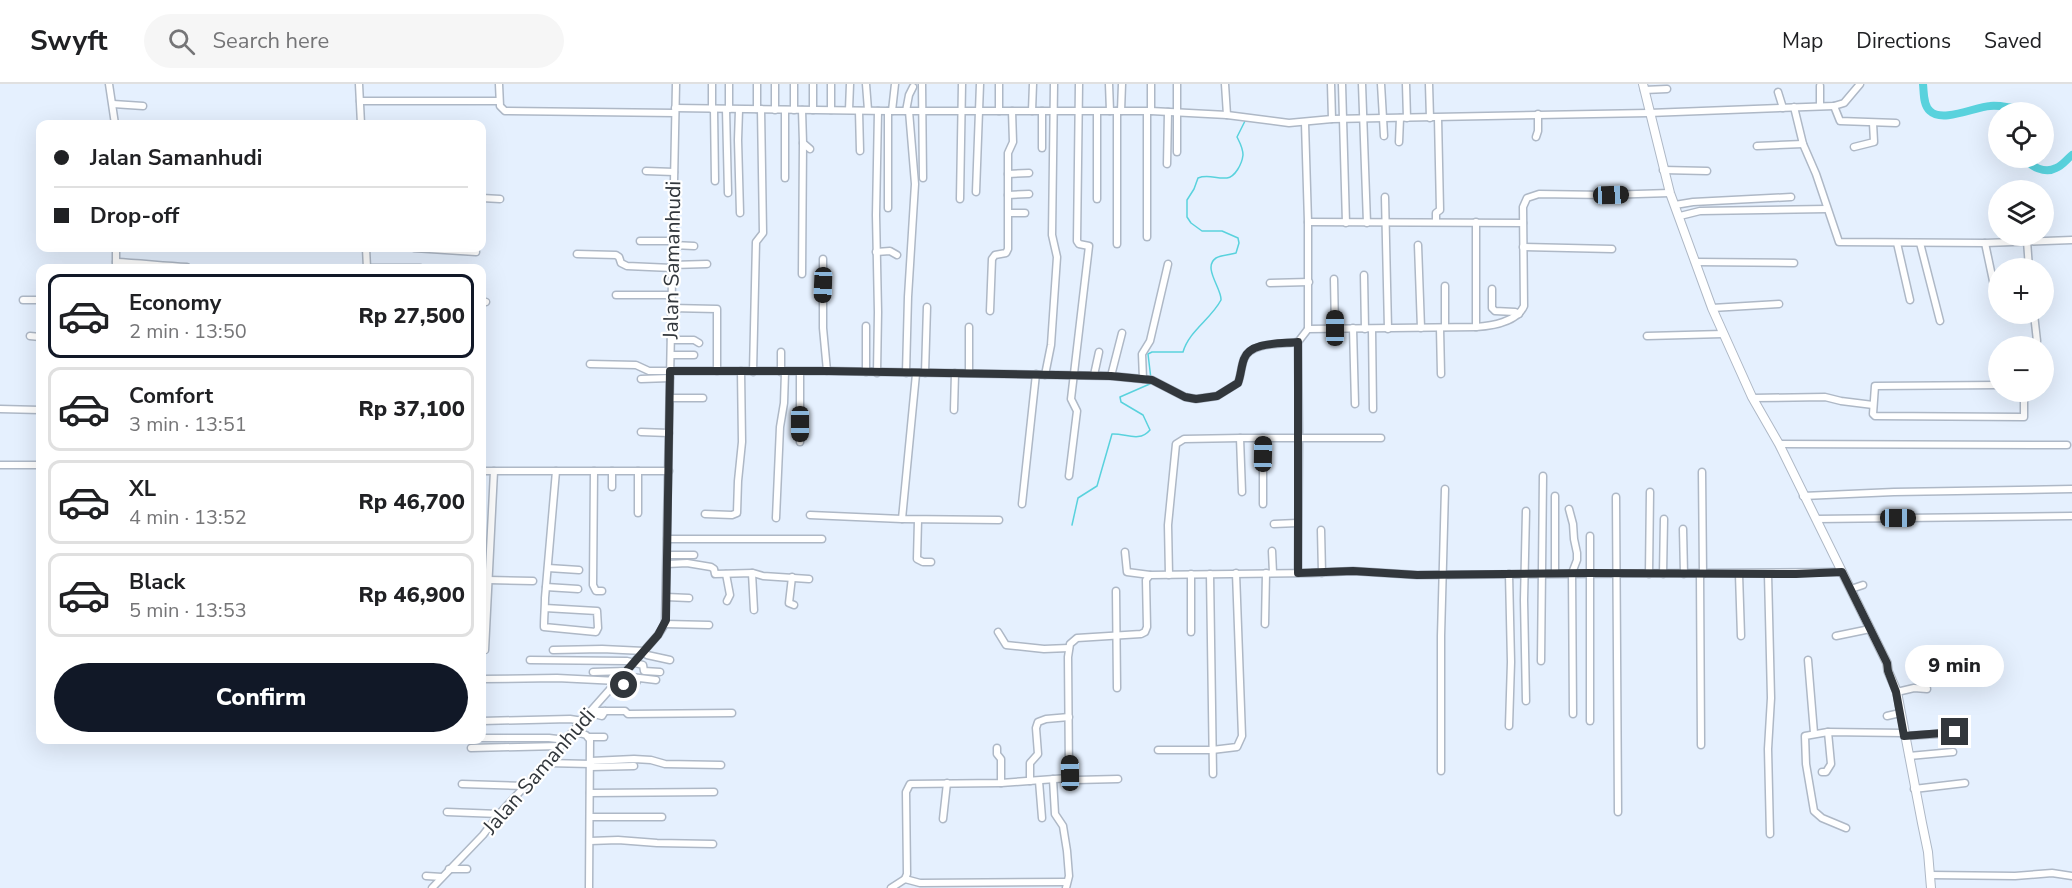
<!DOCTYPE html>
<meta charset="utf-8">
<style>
body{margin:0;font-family:"Nunito Sans",sans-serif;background:#f6f6f6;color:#202124;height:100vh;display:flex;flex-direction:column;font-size:22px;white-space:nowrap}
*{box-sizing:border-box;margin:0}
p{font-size:20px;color:#757577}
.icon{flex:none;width:33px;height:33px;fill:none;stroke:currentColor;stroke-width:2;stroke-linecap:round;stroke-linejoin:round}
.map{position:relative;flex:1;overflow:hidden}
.sheet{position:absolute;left:36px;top:180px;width:450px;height:480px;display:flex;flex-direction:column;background:#fff;border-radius:12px;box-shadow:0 6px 24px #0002}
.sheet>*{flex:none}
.guide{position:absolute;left:36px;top:36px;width:450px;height:132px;border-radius:12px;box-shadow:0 6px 24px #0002;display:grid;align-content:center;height:132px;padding:0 18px;background:#fff}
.tools{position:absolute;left:1988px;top:18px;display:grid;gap:12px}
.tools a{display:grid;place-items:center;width:66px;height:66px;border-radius:50%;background:#fff;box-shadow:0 6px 24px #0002;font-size:30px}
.end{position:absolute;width:27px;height:27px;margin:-14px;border:8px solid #32373c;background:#fff;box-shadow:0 0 0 3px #fff}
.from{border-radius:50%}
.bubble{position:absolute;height:42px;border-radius:21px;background:#fff;box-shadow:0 6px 24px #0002;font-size:20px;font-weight:800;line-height:42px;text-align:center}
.car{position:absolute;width:18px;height:36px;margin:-18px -9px;border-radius:8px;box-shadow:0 0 4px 2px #0007;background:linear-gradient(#222 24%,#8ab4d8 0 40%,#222 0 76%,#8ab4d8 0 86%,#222 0)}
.guide b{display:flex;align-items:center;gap:21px;height:57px;font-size:22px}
.guide b+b{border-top:2px solid #e0e0e0}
.guide i{width:15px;height:15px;background:#202124}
ul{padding:10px 0 0;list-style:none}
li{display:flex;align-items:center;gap:18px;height:84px;margin:0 12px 9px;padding:0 6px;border:3px solid #e0e0e0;border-radius:12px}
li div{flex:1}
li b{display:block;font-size:22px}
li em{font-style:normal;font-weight:800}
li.selected{border-color:#111827}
li>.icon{width:54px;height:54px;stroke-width:1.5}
.cta{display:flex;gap:12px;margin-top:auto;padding:12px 18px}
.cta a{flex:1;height:69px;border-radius:36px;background:#111827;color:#fff;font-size:24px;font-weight:800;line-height:69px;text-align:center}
header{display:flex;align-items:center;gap:36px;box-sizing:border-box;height:84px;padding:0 30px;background:#fff;border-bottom:2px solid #e0e0e0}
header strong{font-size:28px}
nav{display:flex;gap:33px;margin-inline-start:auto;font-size:21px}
.search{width:420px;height:54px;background:#f6f6f6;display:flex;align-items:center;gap:15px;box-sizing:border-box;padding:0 21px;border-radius:33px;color:#757577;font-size:22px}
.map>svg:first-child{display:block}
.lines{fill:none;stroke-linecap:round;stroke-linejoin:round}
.stream{stroke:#59d2dd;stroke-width:1.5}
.river{stroke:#59d2dd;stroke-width:8}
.minor-casing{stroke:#aeb8c6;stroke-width:9}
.major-casing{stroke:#aeb8c6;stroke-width:10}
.minor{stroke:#fff;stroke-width:6}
.major{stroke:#fff;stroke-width:8}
.route{stroke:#32373c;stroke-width:8}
.labels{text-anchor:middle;stroke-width:4.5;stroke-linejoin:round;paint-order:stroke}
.street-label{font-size:21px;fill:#32373c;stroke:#fff}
</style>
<header>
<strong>Swyft</strong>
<div class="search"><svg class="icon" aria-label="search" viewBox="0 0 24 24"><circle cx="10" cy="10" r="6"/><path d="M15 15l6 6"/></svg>Search here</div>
<nav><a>Map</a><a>Directions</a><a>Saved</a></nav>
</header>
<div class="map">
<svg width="2072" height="804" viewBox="0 0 2072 804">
<rect width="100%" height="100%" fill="#e5f0fe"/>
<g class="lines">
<!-- stream -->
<g class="stream">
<path d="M1151 295 1148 270 1152 268H1183C1189 247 1211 235 1221 216 1222 205 1202 183 1216 174 1221 171 1230 171 1236 169L1239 159 1238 154 1222 147H1202L1191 139 1187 133V116L1194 105 1198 94C1208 90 1216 95 1227 94 1235 93 1242 80 1243 71 1243 64 1240 59 1237 53L1245 37"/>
<path d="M1072 441 1078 414 1097 402 1112 350C1125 349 1139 359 1150 346L1143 331 1121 318 1120 313 1152 299"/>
</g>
<!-- river -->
<g class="river">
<path d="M1923 0C1924 9 1923 21 1930 27 1942 39 1975 23 1990 22 1998 21 2006 23 2014 24L2017 28"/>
<path d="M2025 74C2031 83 2045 90 2056 84 2062 82 2067 75 2072 71"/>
</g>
<!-- minor casing -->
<g class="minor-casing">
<g id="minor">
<path d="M109 0 115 40"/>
<path d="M359 0 361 40"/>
<path d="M499 0 500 22 505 27 675 29"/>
<path d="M757 0V25"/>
<path d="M775 0V26"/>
<path d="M794 0V26"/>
<path d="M866 0 868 26"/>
<path d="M922 0 923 94"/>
<path d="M999 0V27"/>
<path d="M1109 0 1110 27"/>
<path d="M1151 0V27"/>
<path d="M1177 0V68"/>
<path d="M1225 0 1227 31"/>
<path d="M1331 0 1332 35"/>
<path d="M1342 0 1346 139"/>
<path d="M1362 0 1367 139"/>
<path d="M1381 0 1383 34"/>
<path d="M1406 0 1407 34"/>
<path d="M1429 0 1430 34"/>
<path d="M1820 2V22"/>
<path d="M1644 6 1667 5"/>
<path d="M1778 8 1783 24"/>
<path d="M360 17H499"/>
<path d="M113 20 143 22"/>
<path d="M1834 22 1840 37 1896 39"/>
<path d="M1794 23 1803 60 1816 90 1839 158 1985 159 2072 156"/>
<path d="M675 24 888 27H1151L1227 31 1289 39 1332 35 1649 29 1834 22 1844 19 1860 0"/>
<path d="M712 25V0"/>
<path d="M714 25 715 97"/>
<path d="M726 25 728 109"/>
<path d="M729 25V0"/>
<path d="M739 26 738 56 740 129"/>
<path d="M785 26V94"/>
<path d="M802 26 803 59 810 65"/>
<path d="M813 26V0"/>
<path d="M831 26V0"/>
<path d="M849 26 850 0"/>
<path d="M859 27 860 67"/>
<path d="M892 27 895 0"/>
<path d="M906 27 909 11 913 3"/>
<path d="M1032 27 1033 0"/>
<path d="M1121 27 1122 0"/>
<path d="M1097 28V115"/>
<path d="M1383 34 1384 52"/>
<path d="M1305 39 1308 138V245"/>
<path d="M1536 53 1538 47V30"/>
<path d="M1399 58 1400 34"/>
<path d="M1757 62 1803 60"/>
<path d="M1854 63 1874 58 1873 39"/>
<path d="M1042 64V27"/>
<path d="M1167 80 1168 28"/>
<path d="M1663 86 1707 87"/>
<path d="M646 87 674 88"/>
<path d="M1008 90 1029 89"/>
<path d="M976 108 980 0"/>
<path d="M1008 111 1029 110"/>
<path d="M1385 113 1388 245"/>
<path d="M482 114 500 115"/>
<path d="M960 115 962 0"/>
<path d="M1675 121 1693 118 1791 113"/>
<path d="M888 124V27"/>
<path d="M1009 129H1025"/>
<path d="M1680 132 1700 127 1827 125"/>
<path d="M1308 138 1523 139"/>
<path d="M1436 138V129L1440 126 1438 34"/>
<path d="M1476 138V243"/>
<path d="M1147 153V28"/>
<path d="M640 157H673"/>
<path d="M2027 157 2029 184"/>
<path d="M1897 159 1910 216"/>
<path d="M1920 159 1940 237"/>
<path d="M1985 159 1996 211"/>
<path d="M1117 160V27"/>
<path d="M673 161 694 162"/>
<path d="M1418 161 1421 244"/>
<path d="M1523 163 1612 165"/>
<path d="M116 164V184"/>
<path d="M366 164 367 184"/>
<path d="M414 164 476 168"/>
<path d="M876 168 890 167 897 171"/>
<path d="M577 170 616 171 619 173 621 179 627 182 672 184"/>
<path d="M823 175V244L827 287"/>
<path d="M116 178C140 179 163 182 187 183"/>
<path d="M1695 178 1794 179"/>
<path d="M672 181 707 180"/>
<path d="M367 184H420"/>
<path d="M802 190 803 59"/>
<path d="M1364 191 1365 245"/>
<path d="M1334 195 1335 244"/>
<path d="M1270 199 1309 198"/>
<path d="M1445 202V243"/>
<path d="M1492 205V224L1495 227 1515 228 1519 230"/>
<path d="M616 211H672"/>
<path d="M23 216H40"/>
<path d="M482 217 486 218"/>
<path d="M671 224 717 225V287"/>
<path d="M1712 224 1779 220"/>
<path d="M990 227 992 175 995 171 1006 169 1008 165V69L1013 58 1012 27"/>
<path d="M2034 230 2037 257"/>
<path d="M1353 244 1355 320"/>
<path d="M1440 244 1441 290"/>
<path d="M1372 245 1373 325"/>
<path d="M30 252 40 253"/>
<path d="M1647 252 1723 250"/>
<path d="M671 256H694L699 259"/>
<path d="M671 271H694"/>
<path d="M590 280 636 281 649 287H827L1111 292 1152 296 1185 313 1196 315 1217 312 1238 299C1241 291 1241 283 1244 275 1250 258 1283 260 1298 258"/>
<path d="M753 288 756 158 763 149 761 25"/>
<path d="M781 288V268"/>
<path d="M800 288V358"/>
<path d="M866 288V242"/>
<path d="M877 289 878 228 876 131 878 27"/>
<path d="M906 289 908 213 915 100 909 27"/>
<path d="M925 289 927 223"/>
<path d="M969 289V243"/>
<path d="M916 290 902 435 999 436"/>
<path d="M1045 291 1051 261 1057 173 1052 151 1054 0"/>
<path d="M1094 291 1099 268"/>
<path d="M1111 292 1122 249"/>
<path d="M641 295 670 294"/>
<path d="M1143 295 1142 270 1150 257 1168 180"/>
<path d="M1998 301 1875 302 1873 330 1875 332 2024 333V308"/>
<path d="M670 314H703"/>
<path d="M1753 314 1825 313 1841 317 1873 321"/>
<path d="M0 325 40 326"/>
<path d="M954 326 955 289"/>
<path d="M641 348 669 349"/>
<path d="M1779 360 2067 361"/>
<path d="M0 381H40"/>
<path d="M482 387H669"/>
<path d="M594 387 593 501 596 507H602"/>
<path d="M612 387V403"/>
<path d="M1702 388 1703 490"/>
<path d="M1069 392 1077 327 1071 315 1089 162 1079 160 1077 157 1079 0"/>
<path d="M1242 408 1240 354H1299L1298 258 1308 245 1476 243C1491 242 1517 238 1524 222L1523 123 1527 114 1539 110 1605 111 1670 109"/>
<path d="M1803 412 1894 408 2072 405"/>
<path d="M1616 413 1618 728"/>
<path d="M1022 420 1036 290"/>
<path d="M1263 420V354"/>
<path d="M1569 425 1573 440 1574 455 1577 469V476L1572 489 1573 630"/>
<path d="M638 429V387"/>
<path d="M705 430 732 431 737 429 738 397 742 358 741 287"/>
<path d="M810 431 902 435"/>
<path d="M776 434 780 343 784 319 785 288"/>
<path d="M1816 435 2072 432"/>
<path d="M918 436 917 475 923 478H931"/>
<path d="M1274 440 1297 439"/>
<path d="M1683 445 1684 490"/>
<path d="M1321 446 1322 489"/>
<path d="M1590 452V637"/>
<path d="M667 455H822"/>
<path d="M1272 467 1273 489"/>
<path d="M1125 468 1127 488 1150 491"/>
<path d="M667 471H694"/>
<path d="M667 480 687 479 711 483 714 485 715 490 753 489 763 492 809 495"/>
<path d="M548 484 579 486"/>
<path d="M752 489 754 526"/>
<path d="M1298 489 1299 354H1381"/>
<path d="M1555 489V412"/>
<path d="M726 490 730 511 727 517"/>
<path d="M1191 490V548"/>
<path d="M1210 490 1213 690"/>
<path d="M1649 490 1650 408"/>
<path d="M1663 490 1664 435"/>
<path d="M1700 490 1701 661"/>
<path d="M1739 490 1741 552"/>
<path d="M1768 490 1771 614 1768 665 1770 750"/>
<path d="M1169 491 1168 441 1176 360 1184 355 1240 354"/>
<path d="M792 493 789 519 794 521"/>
<path d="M488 496 533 497"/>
<path d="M546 503 578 505"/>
<path d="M1851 505 1863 501"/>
<path d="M1116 507 1117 604"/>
<path d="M666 513 689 514"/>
<path d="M545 524 597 527 598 544 596 548 544 543C544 533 545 523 545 514L556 387"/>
<path d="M665 540 709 541"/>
<path d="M1265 540 1266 489"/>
<path d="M998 548 1006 561 1044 565 1069 564"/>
<path d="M1836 552 1870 545"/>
<path d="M485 566 494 387"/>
<path d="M553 566 602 565 644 567 647 571 670 576"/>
<path d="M530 576 627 577 643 581 644 587 660 588"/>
<path d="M1808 576 1814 649"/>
<path d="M1541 577 1543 392"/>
<path d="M593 588 627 587"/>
<path d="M623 592 656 596"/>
<path d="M482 595 557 594 618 597"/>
<path d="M615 600 635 601 638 595"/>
<path d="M1897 608 1914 604 1927 605"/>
<path d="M1526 617 1524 516 1526 427"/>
<path d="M594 625 598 627H625L628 630 732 629"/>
<path d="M590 629 602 632 605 627"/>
<path d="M1887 632 1900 629"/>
<path d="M482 637 570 635 583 637"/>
<path d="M1509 642 1511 578 1509 490"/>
<path d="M573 647 586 651 590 656 589 804"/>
<path d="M1904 652 1955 649"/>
<path d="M588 653H604"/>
<path d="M482 654H549L566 656"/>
<path d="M471 664 560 662"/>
<path d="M997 664V670L1001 675V699"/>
<path d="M1158 666H1212L1237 663 1242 652 1236 489"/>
<path d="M1909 672 1953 668"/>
<path d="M591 677 634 675 651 676 665 680 721 681"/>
<path d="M547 679 591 680"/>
<path d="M591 683 634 682"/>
<path d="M1441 687V552L1445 405"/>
<path d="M1822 688H1826L1831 680 1828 648"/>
<path d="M1068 694 1076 696 1118 695"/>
<path d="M1053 695 1055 730 1063 742 1067 767 1069 792 1066 804"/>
<path d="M1030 697V679L1038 670 1036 644 1038 638 1046 635 1069 633"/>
<path d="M1039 697 1042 734"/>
<path d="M462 700 525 702"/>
<path d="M1914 705 1965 699"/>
<path d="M590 709 714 708"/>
<path d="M447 728 499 730"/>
<path d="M590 733H662"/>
<path d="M943 735 947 699"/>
<path d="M1846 744 1822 734 1814 727 1806 680 1805 652 1828 648 1903 649"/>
<path d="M590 757 618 756 657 759 713 760"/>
<path d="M449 785H467"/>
<path d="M1931 791 2015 792 2052 789 2072 792"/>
<path d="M426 792 442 793"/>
<path d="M905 795 920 799 1066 798"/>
<path d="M432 804 483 751 499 730 547 679 573 647 658 551 665 540 676 0"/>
<path d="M891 804 905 795 907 790 906 708 910 700 1001 699 1068 694 1069 689 1068 573 1070 560 1077 554 1141 550 1145 548 1147 543 1146 496 1150 491 1311 489 1353 487 1417 491 1842 488"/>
</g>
</g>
<!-- major casing -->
<g class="major-casing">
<path id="major" d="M1643 0 1670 109 1712 224 1752 313 1779 360 1887 579 1888 587 1897 608 1922 739 1928 768 1931 804"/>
</g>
<!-- minor -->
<use href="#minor" class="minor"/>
<!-- major -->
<use href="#major" class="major"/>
</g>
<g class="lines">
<!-- route -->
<path class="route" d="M624 601 615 600 658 551 666 536 670 287H827L1111 292 1152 296 1185 313 1196 315 1217 312 1238 299C1241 291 1241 283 1244 275 1250 257 1283 260 1298 258V489L1353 487 1417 491 1590 489 1796 490 1842 488 1887 579 1888 587 1896 608 1904 652 1955 648"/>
</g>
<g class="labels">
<!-- street labels -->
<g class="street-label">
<text transform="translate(672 176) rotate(-89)" y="7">Jalan Samanhudi</text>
<text transform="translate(539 687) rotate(-49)" y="7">Jalan Samanhudi</text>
</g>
</g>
</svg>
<div class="tools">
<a><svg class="icon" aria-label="locate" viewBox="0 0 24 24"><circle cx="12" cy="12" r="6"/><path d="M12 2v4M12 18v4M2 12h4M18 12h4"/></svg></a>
<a><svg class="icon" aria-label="layers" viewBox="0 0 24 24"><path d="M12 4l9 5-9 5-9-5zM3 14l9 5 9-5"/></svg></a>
<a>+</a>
<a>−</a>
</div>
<i class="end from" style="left:624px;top:601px"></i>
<i class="end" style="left:1955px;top:648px"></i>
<div class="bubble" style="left:1905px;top:561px;width:99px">9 min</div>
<i class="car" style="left:1611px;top:111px;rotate:88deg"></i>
<i class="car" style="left:823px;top:201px;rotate:182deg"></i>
<i class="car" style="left:1335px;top:244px;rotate:0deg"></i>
<i class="car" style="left:800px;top:340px;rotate:180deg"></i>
<i class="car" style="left:1263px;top:370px;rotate:1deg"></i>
<i class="car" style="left:1898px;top:434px;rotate:90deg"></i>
<i class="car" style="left:1070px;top:689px;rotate:359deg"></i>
<div class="guide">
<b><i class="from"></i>Jalan Samanhudi</b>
<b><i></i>Drop-off</b>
</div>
<section class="sheet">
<ul>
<li class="selected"><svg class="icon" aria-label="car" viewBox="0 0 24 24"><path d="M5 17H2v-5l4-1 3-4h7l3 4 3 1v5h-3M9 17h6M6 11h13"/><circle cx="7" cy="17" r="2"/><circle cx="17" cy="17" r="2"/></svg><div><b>Economy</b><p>2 min · 13:50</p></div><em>Rp 27,500</em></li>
<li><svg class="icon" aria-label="car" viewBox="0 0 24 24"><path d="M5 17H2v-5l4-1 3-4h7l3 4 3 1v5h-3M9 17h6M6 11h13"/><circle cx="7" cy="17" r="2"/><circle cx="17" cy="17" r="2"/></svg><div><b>Comfort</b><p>3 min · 13:51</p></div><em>Rp 37,100</em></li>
<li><svg class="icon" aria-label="car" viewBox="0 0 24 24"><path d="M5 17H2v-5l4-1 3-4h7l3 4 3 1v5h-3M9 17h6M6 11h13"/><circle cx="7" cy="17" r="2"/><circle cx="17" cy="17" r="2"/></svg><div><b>XL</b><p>4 min · 13:52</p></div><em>Rp 46,700</em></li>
<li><svg class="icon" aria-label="car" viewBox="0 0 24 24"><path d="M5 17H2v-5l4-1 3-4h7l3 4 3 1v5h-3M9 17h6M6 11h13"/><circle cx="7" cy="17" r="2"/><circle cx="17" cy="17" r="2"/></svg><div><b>Black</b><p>5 min · 13:53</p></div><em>Rp 46,900</em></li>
</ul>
<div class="cta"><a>Confirm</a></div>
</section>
</div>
